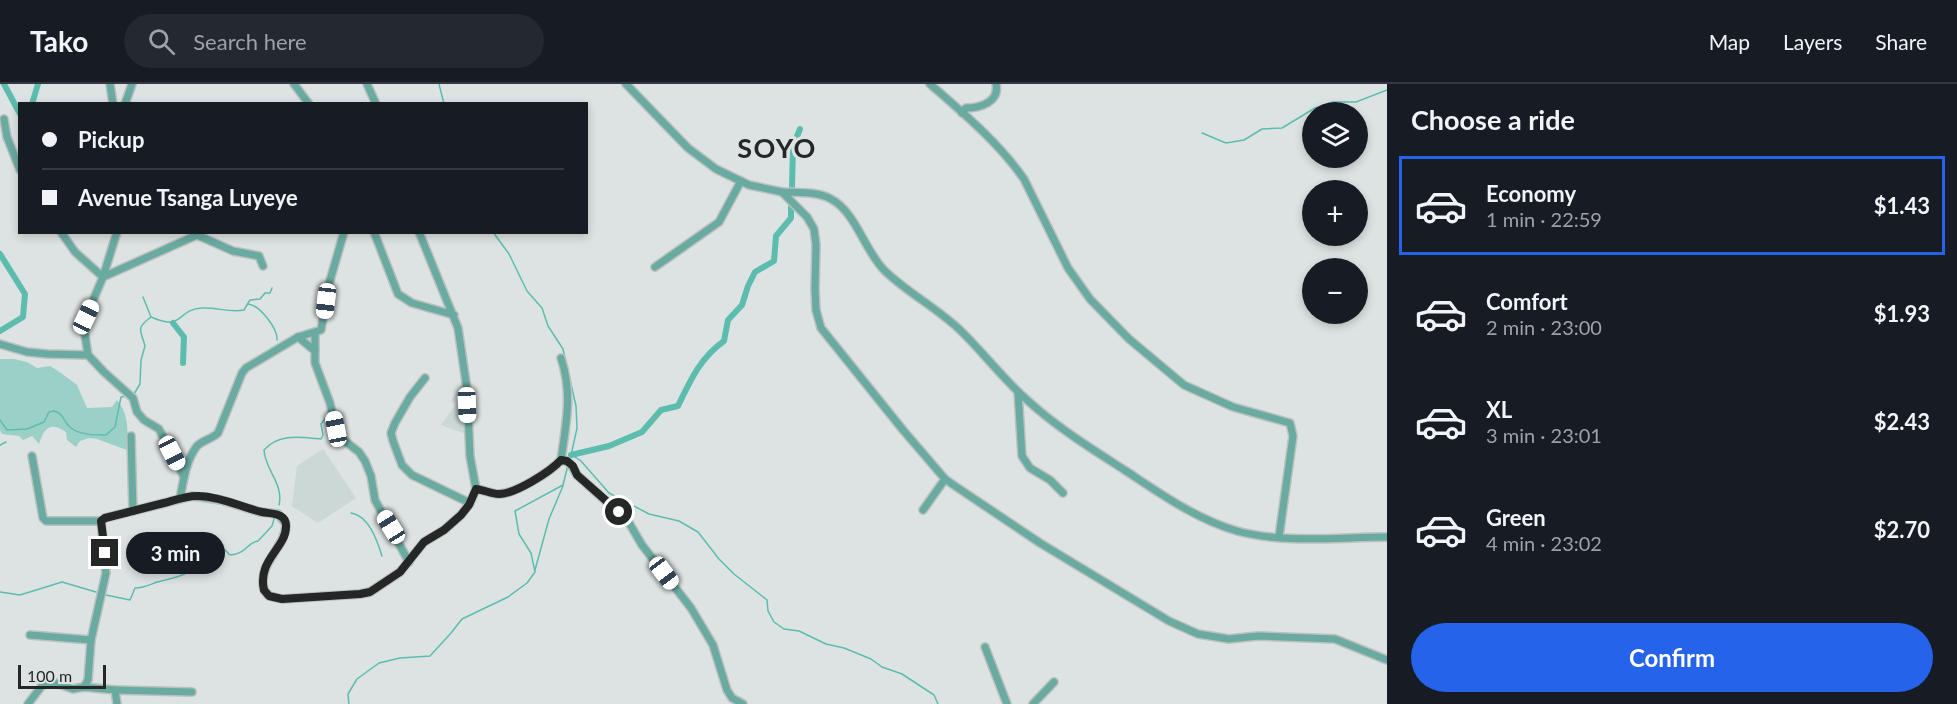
<!DOCTYPE html>
<meta charset="utf-8">
<style>
body{margin:0;font-family:Lato,sans-serif;background:#242831;color:#f1f3f6;height:100vh;display:flex;flex-direction:column;font-size:22px;white-space:nowrap}
*{box-sizing:border-box;margin:0}
p{font-size:20px;color:#9ea1a6}
.icon{flex:none;width:33px;height:33px;fill:none;stroke:currentColor;stroke-width:2;stroke-linecap:round;stroke-linejoin:round}
.map{position:relative;flex:1;overflow:hidden}
.panel{display:flex;flex-direction:column;background:#171b24;width:570px}
.panel>*{flex:none}
.top-card{position:absolute;left:18px;top:18px;width:570px;height:132px;border-radius:0px;box-shadow:0 3px 9px #0003;display:grid;align-content:center;height:132px;padding:0 24px;background:#171b24}
.fabs{position:absolute;left:1302px;top:18px;display:grid;gap:12px}
.fabs a{display:grid;place-items:center;width:66px;height:66px;border-radius:50%;background:#171b24;box-shadow:0 3px 9px #0003;font-size:30px}
.scale{position:absolute;left:18px;bottom:15px;width:88px;box-sizing:border-box;padding-left:6px;border:3px solid #252727;border-top:0;font-size:16px;line-height:21px;white-space:nowrap;color:#252727;-webkit-text-stroke:4px #dde3e2;paint-order:stroke}
.end{position:absolute;width:27px;height:27px;margin:-14px;border:8px solid #252727;background:#fff;box-shadow:0 0 0 3px #fff}
.from{border-radius:50%}
.bubble{position:absolute;height:42px;border-radius:21px;background:#171b24;box-shadow:0 3px 9px #0003;font-size:20px;font-weight:700;line-height:42px;text-align:center}
.car{position:absolute;width:18px;height:36px;margin:-18px -9px;border-radius:8px;box-shadow:0 0 4px 2px #0007;background:linear-gradient(#fff 24%,#345 0 40%,#fff 0 76%,#345 0 86%,#fff 0)}
.top-card b{display:flex;align-items:center;gap:21px;height:57px;font-size:22px}
.top-card b+b{border-top:2px solid #363941}
.top-card i{width:15px;height:15px;background:#f1f3f6}
ul{padding:0;list-style:none}
li{display:flex;align-items:center;gap:18px;height:99px;margin:0 12px 9px;padding:0 12px;border:3px solid transparent;border-radius:0px}
li div{flex:1}
li b{display:block;font-size:22px}
li em{font-style:normal;font-weight:700}
li.current{border-color:#2563eb}
li>.icon{width:54px;height:54px;stroke-width:1.5}
h2{padding:0 24px;font-size:27px;line-height:72px}
.button{display:flex;gap:12px;margin-top:auto;padding:12px 24px}
.button a{flex:1;height:69px;border-radius:36px;background:#2563eb;color:#fff;font-size:24px;font-weight:700;line-height:69px;text-align:center}
header{display:flex;align-items:center;gap:36px;box-sizing:border-box;height:84px;padding:0 30px;background:#171b24;border-bottom:2px solid #363941}
header strong{font-size:28px}
nav{display:flex;gap:33px;margin-inline-start:auto;font-size:21px}
.search{width:420px;height:54px;background:#242831;display:flex;align-items:center;gap:15px;box-sizing:border-box;padding:0 21px;border-radius:33px;color:#9ea1a6;font-size:22px}
main{display:flex;flex:1;min-height:0}
.map>svg:first-child{display:block}
.built{fill:#cbd8d5}
.green{fill:#9bd0c7}
.lines{fill:none;stroke-linecap:round;stroke-linejoin:round}
.stream{stroke:#5cbdaf;stroke-width:1.5}
.canal{stroke:#5cbdaf;stroke-width:6}
.street-casing{stroke:#bcc1c0;stroke-width:10}
.street{stroke:#69aba1;stroke-width:7}
.route{stroke:#252727;stroke-width:8}
.labels{text-anchor:middle;stroke-width:6;stroke-linejoin:round;paint-order:stroke}
.district-label{font-size:27px;font-weight:bold;letter-spacing:1.5px;fill:#252727;stroke:#dde3e2}
</style>
<header>
<strong>Tako</strong>
<div class="search"><svg class="icon" aria-label="search" viewBox="0 0 24 24"><circle cx="10" cy="10" r="6"/><path d="M15 15l6 6"/></svg>Search here</div>
<nav><a>Map</a><a>Layers</a><a>Share</a></nav>
</header>
<main>
<div class="map">
<svg width="1387" height="620" viewBox="0 0 1387 620">
<rect width="100%" height="100%" fill="#dde3e2"/>
<!-- built -->
<g class="built">
<path d="M461 302 467 305V321L462 323 466 350 441 341 456 320 451 317Z"/>
<path d="M323 365 356 414 318 439 292 422 297 382Z"/>
</g>
<!-- green -->
<path class="green" d="M0 275H14L27 278 37 284 50 282 61 289 77 301 87 324 112 323 117 316C129 330 128 348 127 366L97 355 89 354 80 357 76 363 67 356 66 348C50 337 44 344 39 360L32 352 23 356 19 352 2 350 0 346Z"/>
<g class="lines">
<!-- stream -->
<g class="stream">
<path d="M439 0 444 20"/>
<path d="M1202 49 1226 59 1244 56 1262 45 1282 44 1315 24 1333 18H1356L1387 6"/>
<path d="M493 148 509 170 527 207 542 224 548 242 563 265 576 322 577 344 570 376"/>
<path d="M248 220C260 221 278 245 277 256"/>
<path d="M151 233C185 248 176 225 202 224 216 223 230 229 244 226L250 216 260 215 265 209H270L272 204"/>
<path d="M134 310 140 300 141 276 145 262C141 246 135 245 151 233L143 213"/>
<path d="M0 336 7 346 27 345 44 338 49 328 54 327C65 330 63 338 71 344 80 351 95 351 106 351L115 343 121 313 127 312"/>
<path d="M0 361 6 358"/>
<path d="M572 371 581 377 609 409 649 430 679 437 698 448 719 475 734 490 767 516 768 527 774 538 784 545 799 547 826 560 844 564 871 575 882 583 902 590 934 611 938 620"/>
<path d="M279 421C284 400 265 386 264 366 279 349 300 353 321 355L323 351 321 340 329 329"/>
<path d="M351 429C369 432 377 456 382 472"/>
<path d="M535 486 549 435 563 402"/>
<path d="M0 508 20 511 62 498 96 508"/>
<path d="M106 511 130 516 135 504C144 504 149 501 157 498 184 492 190 491 208 468L225 466 230 471C248 469 246 459 258 457L272 442 275 432"/>
<path d="M349 620 348 610 357 595 379 579 400 574 430 572 451 549 462 535 508 513 527 499 535 488 531 469 519 450 515 427 563 401 568 381"/>
</g>
<!-- canal -->
<g class="canal">
<path d="M4 0 20 30"/>
<path d="M32 20 38 0"/>
<path d="M792 103 793 62 800 45"/>
<path d="M0 170 25 210 23 233 0 247"/>
<path d="M173 239 184 253 183 279"/>
<path d="M571 371 609 362 642 348 661 326 678 322C690 297 700 274 724 257L728 236 742 221 748 202 755 188 774 177 776 152 791 134V123"/>
</g>
<!-- street casing -->
<g class="street-casing">
<g id="street">
<path d="M110 0 113 20"/>
<path d="M294 0 309 20"/>
<path d="M367 0 376 20"/>
<path d="M626 0 688 64 716 85 749 101 782 108 807 133 814 145 816 161 815 205 816 226 821 244 903 346 945 395 955 402 1040 459 1169 537 1198 550 1229 555 1258 552 1335 555 1387 576"/>
<path d="M930 0C963 29 999 59 1024 95L1068 184 1090 215 1129 255 1184 301 1233 323 1290 339 1293 352 1279 453"/>
<path d="M125 20 132 0"/>
<path d="M962 29 966 24C980 24 1000 18 996 0"/>
<path d="M4 35 7 53 20 86"/>
<path d="M782 108C798 109 817 107 831 115 856 128 865 168 885 187 908 209 937 224 960 246 983 268 1002 294 1026 315 1056 343 1092 365 1126 387 1161 410 1196 435 1237 447 1284 460 1339 453 1387 453"/>
<path d="M61 148 75 168 103 193 117 148"/>
<path d="M374 148 398 210 412 219 454 231"/>
<path d="M655 183 719 138 741 97"/>
<path d="M315 249V279L330 319 337 351 359 368 365 377 371 392 375 416 409 478"/>
<path d="M298 253 315 267"/>
<path d="M0 260 27 268 48 270 88 271 104 288 133 314 137 328 144 336 159 345 184 393"/>
<path d="M88 271 84 244 86 233 103 193 197 151 233 167 259 172 263 182"/>
<path d="M561 274C573 310 566 339 561 376"/>
<path d="M425 294 410 313 395 339 391 349 393 357 402 381 412 391 470 419"/>
<path d="M1018 308 1022 372 1030 384 1050 396 1063 409"/>
<path d="M131 352 133 427"/>
<path d="M32 372 43 434 46 437H101L105 434 192 412 221 416 260 428 278 430 286 440C286 464 257 478 264 506L269 512 282 515 360 510 370 508 400 488 424 458 444 446 461 431 470 419 476 405 470 372 467 305 458 244 419 148"/>
<path d="M476 405C484 406 492 410 499 410 515 410 550 388 561 376 571 377 572 383 577 391L628 437 642 461 691 524 713 561 727 606 732 614 743 620"/>
<path d="M180 415C183 398 186 376 197 362 203 356 212 355 218 349L242 289 246 284 298 253 321 246 329 200 344 148"/>
<path d="M923 426 945 395"/>
<path d="M30 551 91 556"/>
<path d="M985 563 1007 620"/>
<path d="M84 603 88 596 91 556 106 489 101 437"/>
<path d="M115 606 192 608"/>
<path d="M28 620 44 599H56L73 605 84 603 115 606 117 620"/>
<path d="M1033 620 1054 598"/>
</g>
</g>
<!-- street -->
<use href="#street" class="street"/>
</g>
<g class="lines">
<!-- route -->
<path class="route" d="M105 469 101 437 105 434C125 429 144 424 164 419 175 416 188 411 200 412 222 413 241 423 262 428 272 430 287 429 286 443 286 464 257 476 264 506L269 512 282 515 360 510 370 508 400 488 424 458 444 446 461 431 469 421 476 405C484 406 492 410 499 410 515 410 550 388 561 376L567 377 573 382 577 391 619 428"/>
</g>
<g class="labels">
<!-- district labels -->
<g class="district-label">
<text x="777" y="74">SOYO</text>
</g>
</g>
</svg>
<div class="fabs">
<a><svg class="icon" aria-label="layers" viewBox="0 0 24 24"><path d="M12 4l9 5-9 5-9-5zM3 14l9 5 9-5"/></svg></a>
<a>+</a>
<a>−</a>
</div>
<div class="scale">100 m</div>
<i class="end from" style="left:619px;top:428px"></i>
<i class="end" style="left:105px;top:469px"></i>
<div class="bubble" style="left:126px;top:448px;width:99px">3 min</div>
<i class="car" style="left:326px;top:217px;rotate:187deg"></i>
<i class="car" style="left:86px;top:233px;rotate:25deg"></i>
<i class="car" style="left:467px;top:321px;rotate:178deg"></i>
<i class="car" style="left:336px;top:345px;rotate:349deg"></i>
<i class="car" style="left:172px;top:369px;rotate:153deg"></i>
<i class="car" style="left:391px;top:443px;rotate:328deg"></i>
<i class="car" style="left:664px;top:489px;rotate:143deg"></i>
<div class="top-card">
<b><i class="from"></i>Pickup</b>
<b><i></i>Avenue Tsanga Luyeye</b>
</div>
</div>
<section class="panel">
<h2>Choose a ride</h2>
<ul>
<li class="current"><svg class="icon" aria-label="car" viewBox="0 0 24 24"><path d="M5 17H2v-5l4-1 3-4h7l3 4 3 1v5h-3M9 17h6M6 11h13"/><circle cx="7" cy="17" r="2"/><circle cx="17" cy="17" r="2"/></svg><div><b>Economy</b><p>1 min · 22:59</p></div><em>$1.43</em></li>
<li><svg class="icon" aria-label="car" viewBox="0 0 24 24"><path d="M5 17H2v-5l4-1 3-4h7l3 4 3 1v5h-3M9 17h6M6 11h13"/><circle cx="7" cy="17" r="2"/><circle cx="17" cy="17" r="2"/></svg><div><b>Comfort</b><p>2 min · 23:00</p></div><em>$1.93</em></li>
<li><svg class="icon" aria-label="car" viewBox="0 0 24 24"><path d="M5 17H2v-5l4-1 3-4h7l3 4 3 1v5h-3M9 17h6M6 11h13"/><circle cx="7" cy="17" r="2"/><circle cx="17" cy="17" r="2"/></svg><div><b>XL</b><p>3 min · 23:01</p></div><em>$2.43</em></li>
<li><svg class="icon" aria-label="car" viewBox="0 0 24 24"><path d="M5 17H2v-5l4-1 3-4h7l3 4 3 1v5h-3M9 17h6M6 11h13"/><circle cx="7" cy="17" r="2"/><circle cx="17" cy="17" r="2"/></svg><div><b>Green</b><p>4 min · 23:02</p></div><em>$2.70</em></li>
</ul>
<div class="button"><a>Confirm</a></div>
</section>
</main>
